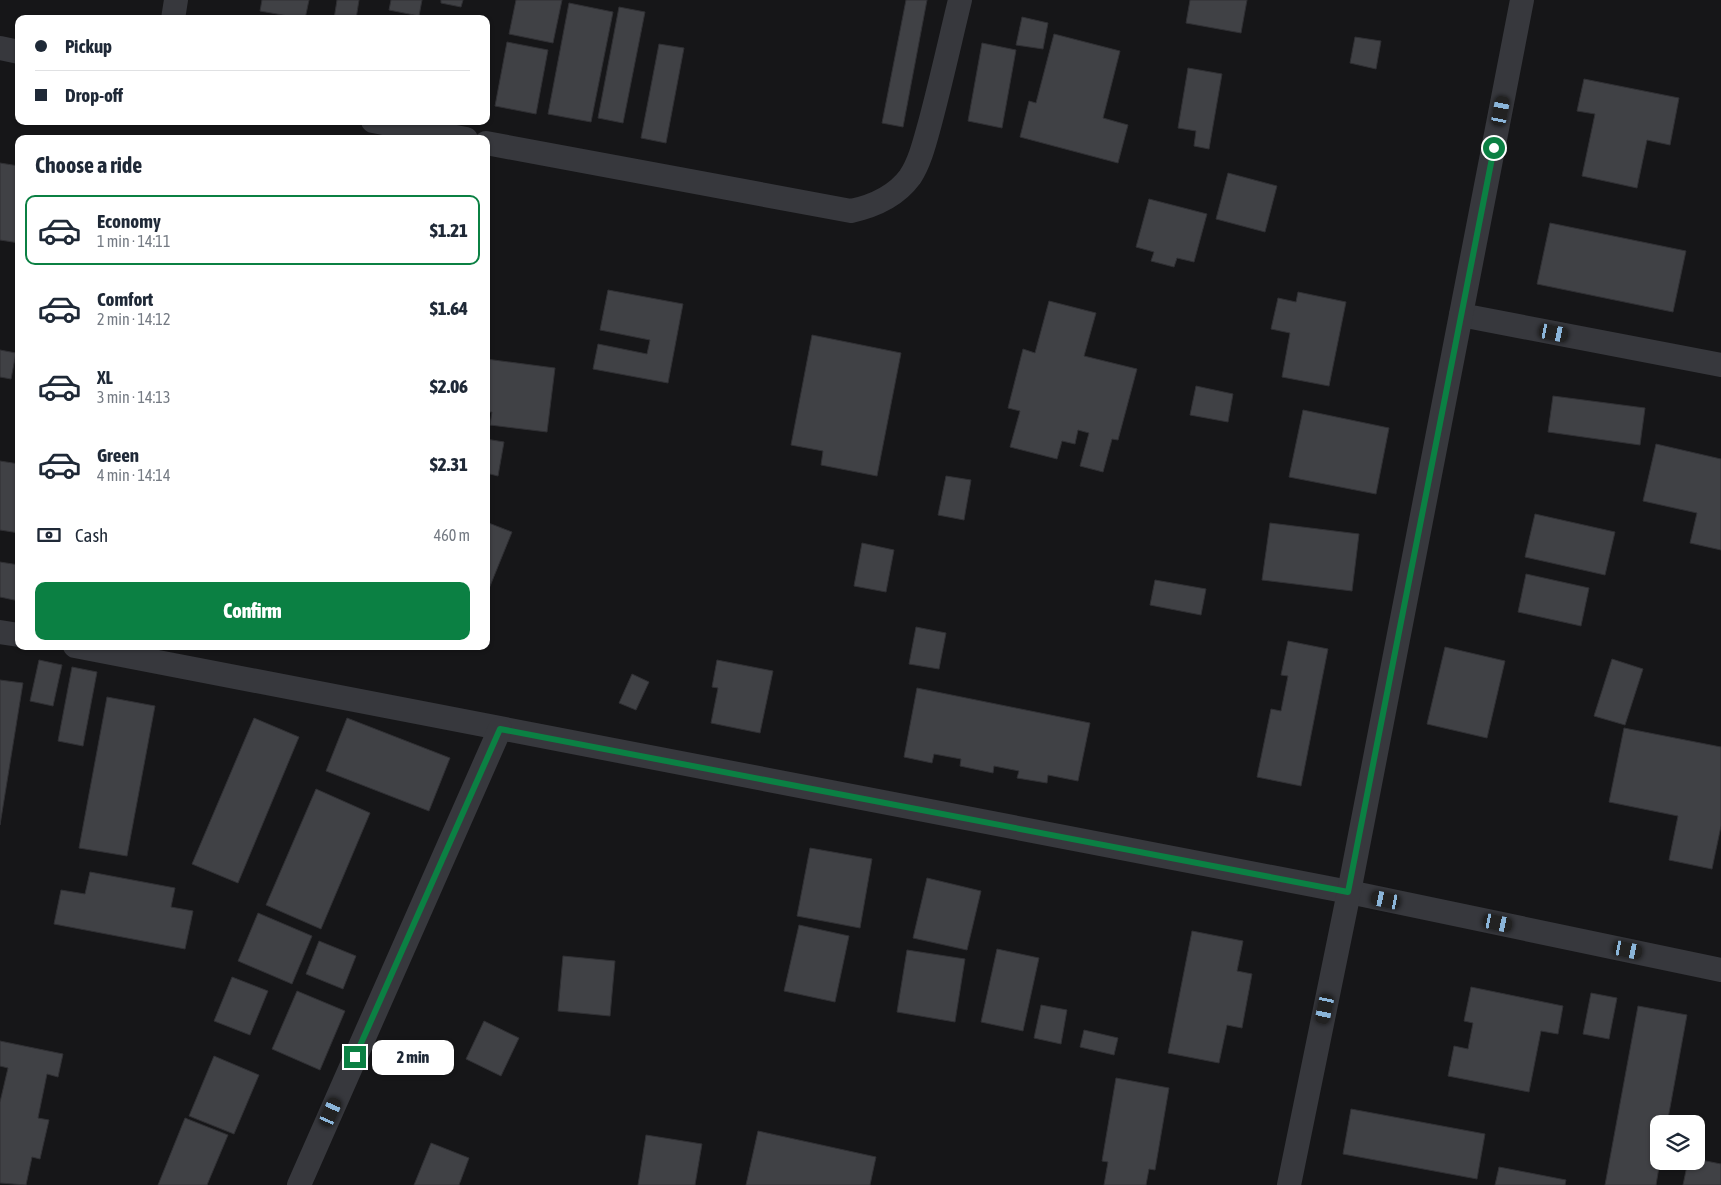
<!DOCTYPE html>
<meta charset="utf-8">
<style>
body{margin:0;font-family:"Asap Condensed",sans-serif;background:#f6f6f7;color:#1f2937;height:100vh;display:flex;flex-direction:column;font-size:19px;white-space:nowrap}
*{box-sizing:border-box;margin:0}
p{font-size:16px;color:#747a83}
.icon{flex:none;width:28px;height:28px;fill:none;stroke:currentColor;stroke-width:2;stroke-linecap:round;stroke-linejoin:round}
.map{position:relative;flex:1;overflow:hidden}
.drawer{position:absolute;left:15px;top:135px;width:475px;height:515px;display:flex;flex-direction:column;background:#fff;border-radius:10px;box-shadow:0 1px 4px #0004}
.drawer>*{flex:none}
.banner{position:absolute;left:15px;top:15px;width:475px;height:110px;border-radius:10px;box-shadow:0 1px 4px #0004;display:grid;align-content:center;height:110px;padding:0 20px;background:#fff}
.buttons{position:absolute;left:1650px;top:1115px;display:grid;gap:10px}
.buttons a{display:grid;place-items:center;width:55px;height:55px;border-radius:10px;background:#fff;box-shadow:0 1px 4px #0004;font-size:25px}
.end{position:absolute;width:22px;height:22px;margin:-11px;border:6px solid #0b8043;background:#fff;box-shadow:0 0 0 2px #fff}
.from{border-radius:50%}
.bubble{position:absolute;height:35px;border-radius:10px;background:#fff;box-shadow:0 1px 4px #0004;font-size:16px;font-weight:800;line-height:35px;text-align:center}
.car{position:absolute;width:15px;height:30px;margin:-15px -8px;border-radius:6px;box-shadow:0 0 4px 1px #0007;background:linear-gradient(#222 24%,#8ab4d8 0 40%,#222 0 76%,#8ab4d8 0 86%,#222 0)}
.banner b{display:flex;align-items:center;gap:18px;height:48px;font-size:19px}
.banner b+b{border-top:1px solid #e0e1e3}
.banner i{width:12px;height:12px;background:#1f2937}
ul{padding:0;list-style:none}
li{display:flex;align-items:center;gap:15px;height:70px;margin:0 10px 8px;padding:0 10px;border:2px solid transparent;border-radius:10px}
li div{flex:1}
li b{display:block;font-size:19px}
li em{font-style:normal;font-weight:800}
li.current{border-color:#0b8043}
li>.icon{width:45px;height:45px;stroke-width:1.5}
h2{padding:0 20px;font-size:22px;line-height:60px}
.pay{display:flex;align-items:center;gap:12px;height:55px;padding:0 20px;font-size:19px}
.pay p{margin-inline-start:auto}
.button{display:flex;gap:10px;margin-top:auto;padding:10px 20px}
.button a{flex:1;height:58px;border-radius:10px;background:#0b8043;color:#fff;font-size:20px;font-weight:800;line-height:58px;text-align:center}
.map>svg:first-child{display:block}
.building{fill:#404145;stroke:#303034}
.lines{fill:none;stroke-linecap:round;stroke-linejoin:round}
.minor{stroke:#37383d;stroke-width:24}
.route{stroke:#0b8043;stroke-width:6}
</style>
<div class="map">
<svg width="1721" height="1185" viewBox="0 0 1721 1185">
<rect width="100%" height="100%" fill="#161618"/>
<!-- building -->
<g class="building">
<path d="M262 0H309L305 19 260 11Z"/>
<path d="M337 0H359L356 19H334Z"/>
<path d="M391 0H422L419 16 389 10Z"/>
<path d="M441 0H463L461 7 441 3Z"/>
<path d="M516 0H562L553 43 509 34Z"/>
<path d="M906 0H927L903 127 882 123Z"/>
<path d="M1190 0H1247L1241 33 1186 23Z"/>
<path d="M569 3 613 12 591 122 548 114Z"/>
<path d="M619 7 645 12 623 123 598 118Z"/>
<path d="M1022 17 1048 23 1043 49 1016 45Z"/>
<path d="M1054 34 1120 51 1103 118 1128 125 1118 163 1020 137 1029 101 1036 103Z"/>
<path d="M1355 37 1381 41 1376 69 1350 63Z"/>
<path d="M507 42 548 50 536 114 495 106Z"/>
<path d="M982 43 1016 50 1002 128 968 121Z"/>
<path d="M659 44 684 48 666 143 641 138Z"/>
<path d="M1188 68 1222 74 1209 149 1194 146 1196 131 1178 128Z"/>
<path d="M1584 79 1679 98 1670 145 1647 140 1637 188 1582 176 1595 114 1577 111Z"/>
<path d="M0 163 19 166V243L0 240Z"/>
<path d="M1228 173 1277 186 1265 232 1216 219Z"/>
<path d="M1149 199 1207 214 1194 262 1177 258 1174 267 1151 261 1154 252 1136 247Z"/>
<path d="M1550 223 1686 251 1673 312 1537 284Z"/>
<path d="M608 290 683 304 668 383 593 369 598 344 647 354 650 340 600 330Z"/>
<path d="M1298 292 1346 302 1329 386 1282 377 1290 333 1271 329 1278 298 1296 302Z"/>
<path d="M1049 301 1096 313 1084 356 1137 369 1118 440 1112 439 1103 472 1080 466 1089 433 1078 430 1075 444 1062 441 1057 459 1010 447 1020 411 1008 408 1023 349 1035 353Z"/>
<path d="M812 335 901 353 877 476 821 465 823 451 791 445Z"/>
<path d="M0 350 16 353 11 379 0 377Z"/>
<path d="M486 359 555 368 547 432 490 425 492 412H486Z"/>
<path d="M1196 386 1233 394 1228 422 1190 415Z"/>
<path d="M1553 396 1645 408 1640 445 1548 432Z"/>
<path d="M1303 410 1389 428 1376 494 1289 477Z"/>
<path d="M486 439 504 442 498 476 486 473Z"/>
<path d="M1656 444 1721 459V550L1690 543 1697 513 1643 501Z"/>
<path d="M0 461 19 464V533L0 530Z"/>
<path d="M946 476 971 480 964 520 938 515Z"/>
<path d="M1535 514 1615 532 1605 575 1525 557Z"/>
<path d="M486 522 512 532 486 596Z"/>
<path d="M1270 523 1359 534 1352 591 1262 580Z"/>
<path d="M862 543 894 550 886 592 854 586Z"/>
<path d="M0 562 19 565V601L0 597Z"/>
<path d="M1526 574 1589 588 1581 626 1518 612Z"/>
<path d="M1155 580 1206 589 1201 615 1150 605Z"/>
<path d="M916 627 946 633 939 669 909 664Z"/>
<path d="M1288 641 1328 649 1301 786 1257 777 1271 709 1281 711 1288 676 1281 675Z"/>
<path d="M1445 647 1505 661 1487 738 1427 724Z"/>
<path d="M1612 659 1643 669 1625 725 1594 716Z"/>
<path d="M39 660 62 665 53 706 30 701Z"/>
<path d="M717 660 773 671 760 733 711 723 718 688 712 687Z"/>
<path d="M72 667 97 672 83 746 58 741Z"/>
<path d="M632 674 649 682 636 710 619 703Z"/>
<path d="M0 680 23 683 0 825Z"/>
<path d="M917 688 1090 723 1078 781 1048 775 1047 783 1017 778 1019 771 994 766 993 773 960 766 961 759 934 754 932 763 904 757Z"/>
<path d="M107 697 155 706 127 856 79 848Z"/>
<path d="M254 718 299 737 238 883 192 864Z"/>
<path d="M347 718 450 758 429 811 326 771Z"/>
<path d="M1624 728 1721 747V826L1712 869 1669 860 1678 816 1609 802Z"/>
<path d="M316 789 370 813 321 929 266 905Z"/>
<path d="M810 848 872 859 860 928 797 916Z"/>
<path d="M90 872 175 888 171 907 193 911 185 949 54 924 61 890 85 894Z"/>
<path d="M927 878 981 891 967 950 913 938Z"/>
<path d="M258 913 312 936 292 984 238 961Z"/>
<path d="M799 925 849 936 835 1002 784 991Z"/>
<path d="M1192 931 1243 941 1237 971 1252 974 1242 1028 1227 1025 1219 1063 1168 1053Z"/>
<path d="M319 941 356 956 343 989 306 974Z"/>
<path d="M997 949 1039 958 1023 1031 981 1022Z"/>
<path d="M907 950 965 959 955 1022 897 1012Z"/>
<path d="M563 956 615 961 610 1016 558 1011Z"/>
<path d="M232 977 268 991 250 1035 214 1021Z"/>
<path d="M1471 987 1563 1006 1558 1034 1541 1031 1529 1092 1448 1076 1454 1046 1468 1049 1473 1023 1464 1021Z"/>
<path d="M297 991 345 1011 320 1070 272 1049Z"/>
<path d="M1591 993 1617 998 1609 1039 1583 1034Z"/>
<path d="M1041 1005 1067 1010 1061 1044 1034 1038Z"/>
<path d="M1638 1006 1687 1015 1667 1124H1659V1161H1660L1656 1185H1605Z"/>
<path d="M484 1021 519 1038 501 1076 466 1059Z"/>
<path d="M1084 1030 1118 1038 1114 1055 1080 1047Z"/>
<path d="M0 1041 63 1054 58 1077 47 1074 38 1118 49 1120 40 1159 32 1157 26 1185 0 1183V1102L8 1068 0 1066Z"/>
<path d="M214 1056 259 1075 234 1134 189 1116Z"/>
<path d="M1116 1078 1169 1088 1155 1170 1149 1169 1146 1185H1104L1108 1162 1102 1161Z"/>
<path d="M1351 1109 1485 1134 1477 1179 1343 1154Z"/>
<path d="M185 1118 228 1135 207 1185H158Z"/>
<path d="M758 1131 876 1157 870 1185H746Z"/>
<path d="M646 1135 702 1144 695 1185H638Z"/>
<path d="M431 1143 469 1158 459 1185H414Z"/>
<path d="M1696 1159 1721 1164V1185H1683L1688 1161H1696Z"/>
<path d="M1499 1167 1566 1180 1565 1185H1495Z"/>
</g>
<g class="lines">
<!-- minor -->
<g class="minor">
<path d="M173 19 176 0"/>
<path d="M0 48 19 52"/>
<path d="M373 121 466 139"/>
<path d="M486 143 851 211C874 206 896 196 910 177 920 162 925 141 930 123 941 82 950 41 960 0"/>
<path d="M1461 315 1721 365"/>
<path d="M0 632 19 635"/>
<path d="M75 646 1349 892 1721 970"/>
<path d="M299 1185 500 729"/>
<path d="M1289 1185 1349 892 1522 0"/>
</g>
</g>
<g class="lines">
<!-- route -->
<path class="route" d="M355 1057 500 729 1348 892 1494 148"/>
</g>
</svg>
<div class="buttons">
<a><svg class="icon" aria-label="layers" viewBox="0 0 24 24"><path d="M12 4l9 5-9 5-9-5zM3 14l9 5 9-5"/></svg></a>
</div>
<i class="end from" style="left:1494px;top:148px"></i>
<i class="end" style="left:355px;top:1057px"></i>
<div class="bubble" style="left:372px;top:1040px;width:82px">2 min</div>
<i class="car" style="left:1501px;top:111px;rotate:11deg"></i>
<i class="car" style="left:1554px;top:333px;rotate:101deg"></i>
<i class="car" style="left:1386px;top:900px;rotate:282deg"></i>
<i class="car" style="left:1498px;top:923px;rotate:102deg"></i>
<i class="car" style="left:1628px;top:950px;rotate:102deg"></i>
<i class="car" style="left:1325px;top:1009px;rotate:192deg"></i>
<i class="car" style="left:331px;top:1112px;rotate:24deg"></i>
<div class="banner">
<b><i class="from"></i>Pickup</b>
<b><i></i>Drop-off</b>
</div>
<section class="drawer">
<h2>Choose a ride</h2>
<ul>
<li class="current"><svg class="icon" aria-label="car" viewBox="0 0 24 24"><path d="M5 17H2v-5l4-1 3-4h7l3 4 3 1v5h-3M9 17h6M6 11h13"/><circle cx="7" cy="17" r="2"/><circle cx="17" cy="17" r="2"/></svg><div><b>Economy</b><p>1 min · 14:11</p></div><em>$1.21</em></li>
<li><svg class="icon" aria-label="car" viewBox="0 0 24 24"><path d="M5 17H2v-5l4-1 3-4h7l3 4 3 1v5h-3M9 17h6M6 11h13"/><circle cx="7" cy="17" r="2"/><circle cx="17" cy="17" r="2"/></svg><div><b>Comfort</b><p>2 min · 14:12</p></div><em>$1.64</em></li>
<li><svg class="icon" aria-label="car" viewBox="0 0 24 24"><path d="M5 17H2v-5l4-1 3-4h7l3 4 3 1v5h-3M9 17h6M6 11h13"/><circle cx="7" cy="17" r="2"/><circle cx="17" cy="17" r="2"/></svg><div><b>XL</b><p>3 min · 14:13</p></div><em>$2.06</em></li>
<li><svg class="icon" aria-label="car" viewBox="0 0 24 24"><path d="M5 17H2v-5l4-1 3-4h7l3 4 3 1v5h-3M9 17h6M6 11h13"/><circle cx="7" cy="17" r="2"/><circle cx="17" cy="17" r="2"/></svg><div><b>Green</b><p>4 min · 14:14</p></div><em>$2.31</em></li>
</ul>
<div class="pay"><svg class="icon" aria-label="cash" viewBox="0 0 24 24"><path d="M3 7h18v10H3z"/><circle cx="12" cy="12" r="2"/></svg>Cash<p>460 m</p></div>
<div class="button"><a>Confirm</a></div>
</section>
</div>
